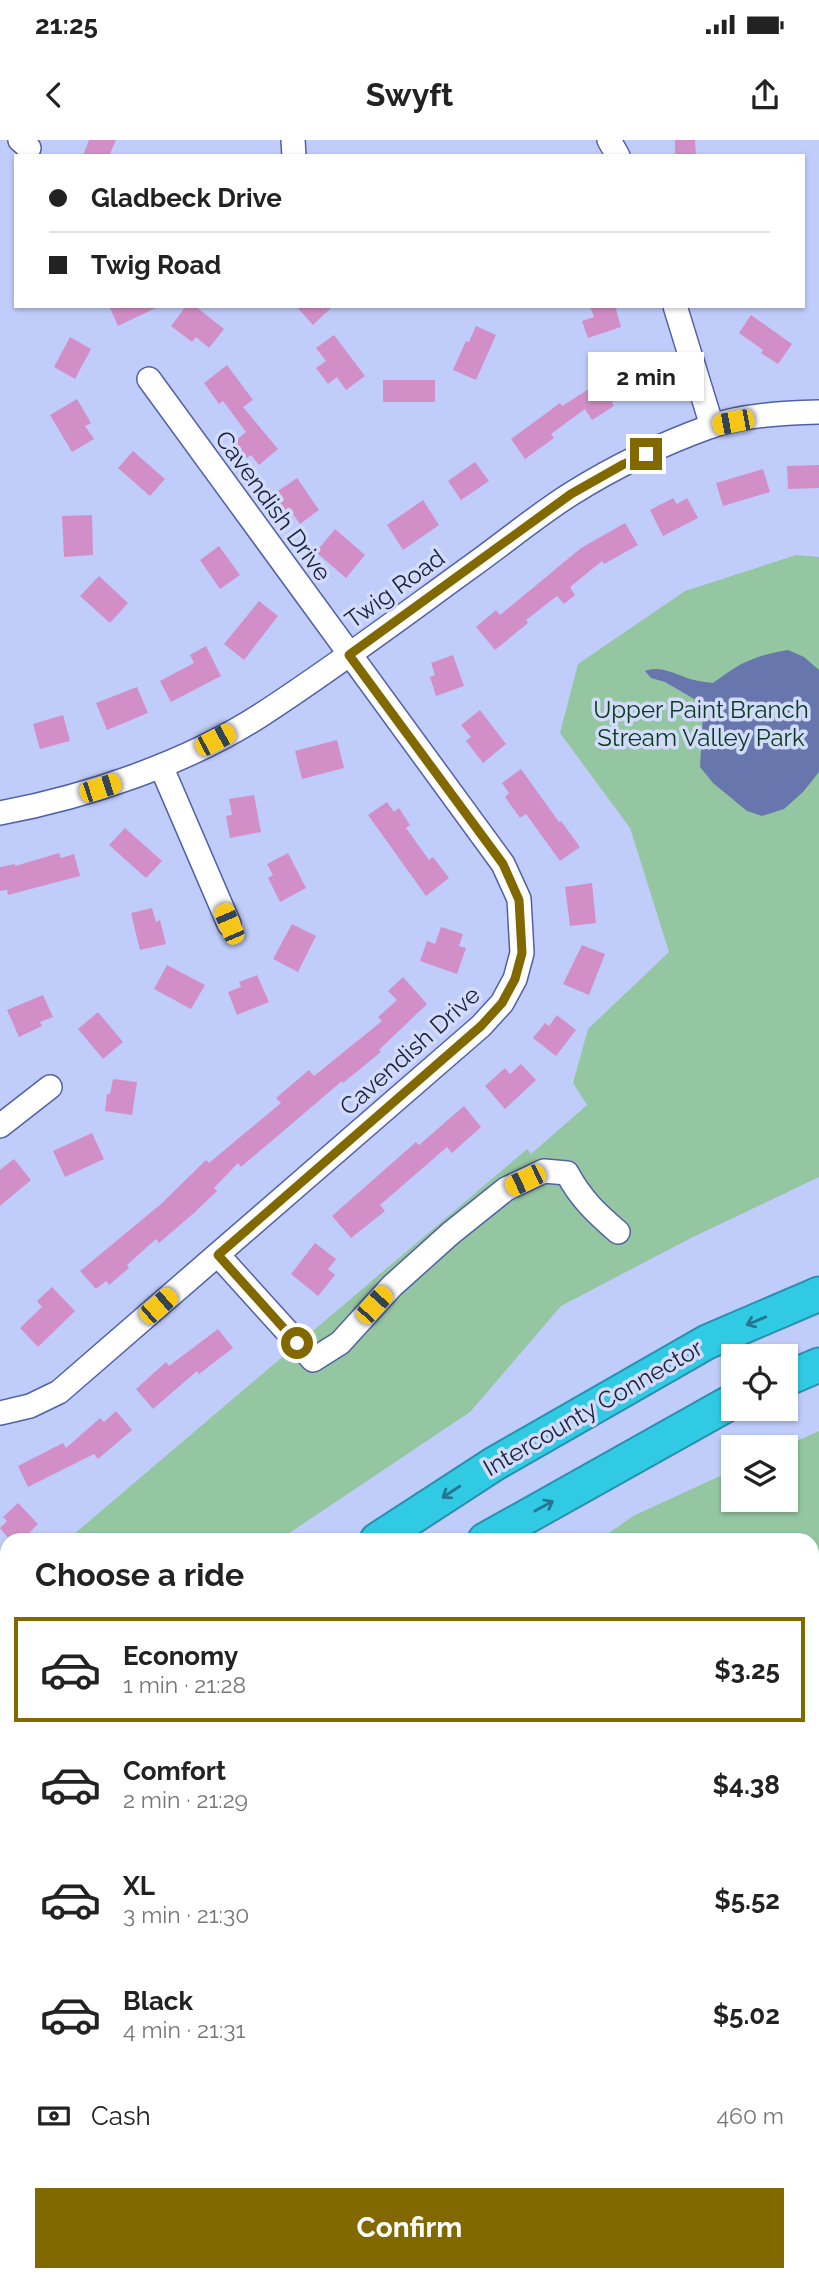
<!DOCTYPE html>
<meta charset="utf-8">
<style>
body{margin:0;font-family:Raleway,sans-serif;background:#f6f6f6;color:#222;height:100vh;display:flex;flex-direction:column;font-size:26px;white-space:nowrap}
*{box-sizing:border-box;margin:0}
p{font-size:23px;color:#767676}
.icon{flex:none;width:38px;height:38px;fill:none;stroke:currentColor;stroke-width:2;stroke-linecap:round;stroke-linejoin:round}
.map{position:relative;flex:1;overflow:hidden}
.side{position:absolute;left:0px;top:1393px;width:819px;height:749px;display:flex;flex-direction:column;background:#fff;border-radius:21px 21px 0 0;box-shadow:0 2px 5px #0004}
.side>*{flex:none}
.top-card{position:absolute;left:14px;top:14px;width:791px;height:154px;border-radius:0px;box-shadow:0 2px 5px #0004;display:grid;align-content:center;height:154px;padding:0 35px;background:#fff}
.buttons{position:absolute;left:721px;top:1204px;display:grid;gap:14px}
.buttons a{display:grid;place-items:center;width:77px;height:77px;border-radius:0px;background:#fff;box-shadow:0 2px 5px #0004;font-size:35px}
.end{position:absolute;width:32px;height:32px;margin:-16px;border:9px solid #816900;background:#fff;box-shadow:0 0 0 4px #fff}
.from{border-radius:50%}
.bubble{position:absolute;height:49px;border-radius:0px;background:#fff;box-shadow:0 2px 5px #0004;font-size:23px;font-weight:700;line-height:49px;text-align:center}
.car{position:absolute;width:21px;height:42px;margin:-21px -10px;border-radius:9px;box-shadow:0 0 5px 2px #0007;background:linear-gradient(#f5c518 24%,#345 0 40%,#f5c518 0 76%,#345 0 86%,#f5c518 0)}
.top-card b{display:flex;align-items:center;gap:24px;height:66px;font-size:26px}
.top-card b+b{border-top:2px solid #e0e0e0}
.top-card i{width:18px;height:18px;background:#222}
ul{padding:0;list-style:none}
li{display:flex;align-items:center;gap:21px;height:105px;margin:0 14px 10px;padding:0 21px;border:4px solid transparent;border-radius:0px}
li div{flex:1}
li b{display:block;font-size:26px}
li em{font-style:normal;font-weight:700}
li.selected{border-color:#816900}
li>.icon{width:63px;height:63px;stroke-width:1.5}
h2{padding:0 35px;font-size:32px;line-height:84px}
.pay{display:flex;align-items:center;gap:18px;height:77px;padding:0 35px;font-size:26px}
.pay p{margin-inline-start:auto}
.action{display:flex;gap:14px;margin-top:auto;padding:14px 35px}
.action a{flex:1;height:80px;border-radius:0px;background:#816900;color:#fff;font-size:28px;font-weight:700;line-height:80px;text-align:center}
.status{display:flex;justify-content:space-between;align-items:center;height:49px;padding:0 35px;background:#fff;direction:ltr}
.status svg{height:19px;fill:currentColor}
header{display:flex;justify-content:space-between;align-items:center;height:91px;padding:0 35px;background:#fff;font-size:32px;font-weight:700}
.map>svg:first-child{display:block}
.green{fill:#95c6a2}
.water{fill:#6876ae}
.building{fill:#d28fc7}
.lines{fill:none;stroke-linecap:round;stroke-linejoin:round}
.minor-casing{stroke:#5261a6;stroke-width:26}
.highway-casing{stroke:#298fab;stroke-width:37}
.minor{stroke:#fff;stroke-width:23}
.highway{stroke:#30cae5;stroke-width:33}
.oneway{stroke:#267692}
.route{stroke:#816900;stroke-width:9}
.labels{text-anchor:middle;stroke-width:7;stroke-linejoin:round;paint-order:stroke}
.street-label{font-size:24px;fill:#1b223f;stroke:#d2dbfa}
.park-label{font-size:24px;fill:#0a3a1e;stroke:#d2dbfa}
</style>
<div class="status"><b>21:25</b><svg viewBox="0 0 49 12"><path d="M0 12V9h3v3zM5 12V6h3v6zM10 12V3h3v9zM15 12V0h3v12zM26 1h20v11H26zM47 4h2v5h-2z"/></svg></div>
<header><svg class="icon" aria-label="back" viewBox="0 0 24 24"><path d="M15 5l-7 7 7 7"/></svg>Swyft<svg class="icon" aria-label="share" viewBox="0 0 24 24"><path d="M12 15V3M7 8l5-5 5 5M5 13v7h14v-7"/></svg></header>
<div class="map">
<svg width="819" height="2142" viewBox="0 0 819 2142">
<rect width="100%" height="100%" fill="#c0cdfb"/>
<!-- green -->
<g class="green">
<path d="M796 415 819 417V1037L691 1098 561 1166 470 1272 279 1400H67L527 1009 531 1014 587 965 573 943 588 889 669 812 630 688 560 593 578 524 685 451Z"/>
<path d="M819 1291V2142H0V1896L7 1887V2135H812V1400H599L633 1376 733 1330V1360H786V1307H784Z"/>
<path d="M7 1453V1596L0 1602V1459Z"/>
</g>
<!-- water -->
<path class="water" d="M788 510 804 517 819 530V632L803 652 784 669 762 676 747 671 713 643 700 627 703 576 701 563 665 542 651 538 645 531C660 525 675 534 690 539 697 541 705 542 713 543 741 522 753 516 788 510Z"/>
<!-- building -->
<g class="building">
<path d="M89 0H116L109 16H83Z"/>
<path d="M675 0H695L696 16H675Z"/>
<path d="M109 166H160L118 186Z"/>
<path d="M186 166H195L224 189 209 208 196 197 192 202 171 186Z"/>
<path d="M296 166H333L313 185Z"/>
<path d="M590 166H615L621 187 588 198 582 181 594 177Z"/>
<path d="M751 175 792 204 778 224 761 213 763 210 739 193Z"/>
<path d="M476 186 496 195 476 240 453 230 466 201 469 202Z"/>
<path d="M334 195 365 236 346 250 337 237 328 244 316 228 326 221 316 208Z"/>
<path d="M70 197 91 209 75 239 54 227Z"/>
<path d="M227 225 253 260 243 267 278 309 259 325 251 315 247 318 234 302 246 292 223 261 219 264 204 243Z"/>
<path d="M611 235 623 255 612 262 614 266 592 280 585 269 551 294 554 298 525 319 511 299 560 263 562 266Z"/>
<rect x="383" y="240" width="52" height="22"/>
<path d="M77 259 91 283 85 286 94 299 72 312 50 275Z"/>
<path d="M133 311 165 339 150 356 118 328Z"/>
<path d="M475 322 489 341 461 360 448 341Z"/>
<path d="M819 325V348L788 349 787 326Z"/>
<path d="M763 329 770 352 723 366 716 343Z"/>
<path d="M297 338 319 370 300 384 293 374 288 377 272 355Z"/>
<path d="M673 358 677 364 687 358 698 378 663 396 650 370Z"/>
<path d="M423 360 439 385 403 410 387 385Z"/>
<path d="M92 375 93 415 64 417 62 376Z"/>
<path d="M625 383 638 405 604 424 602 421 570 447 575 455 564 464 557 456 526 480 528 483 495 510 476 487 496 470 500 475 581 408Z"/>
<path d="M335 389 365 415 346 438 316 412Z"/>
<path d="M219 406 240 435 220 449 200 420Z"/>
<path d="M99 436 128 463 110 483 80 456Z"/>
<path d="M259 461 278 476 244 520 224 504Z"/>
<path d="M206 506 221 536 171 562 160 541 194 523 190 515Z"/>
<path d="M453 515 464 546 436 556 430 537 435 535 431 523Z"/>
<path d="M137 547 148 573 107 590 96 563Z"/>
<path d="M480 570 506 604 483 623 466 601 471 597 461 585Z"/>
<path d="M63 575 70 601 40 609 33 584Z"/>
<path d="M337 600 344 628 302 639 295 611Z"/>
<path d="M521 629 559 682 561 681 580 707 560 721 526 674 520 678 505 657 509 653 502 643Z"/>
<path d="M254 655 261 692 230 698 226 676 232 675 229 659Z"/>
<path d="M387 662 394 672 399 668 410 685 406 688 429 720 433 717 449 738 426 756 368 675Z"/>
<path d="M125 688 162 721 146 738 109 705Z"/>
<path d="M59 713 61 718 74 714 80 736 8 755 7 750 0 751V727L15 724V726Z"/>
<path d="M288 713 306 748 280 762 268 738 273 735 267 724Z"/>
<path d="M592 743 596 783 570 786 565 747Z"/>
<path d="M152 768 156 782 160 780 166 804 140 810 131 773Z"/>
<path d="M292 784 316 796 298 832 273 819Z"/>
<path d="M441 787 463 794 459 806 466 808 457 834 420 821 427 801 435 804Z"/>
<path d="M582 805 605 814 589 855 563 844Z"/>
<path d="M167 825 205 845 191 869 154 849Z"/>
<path d="M257 835 269 862 237 875 228 852 241 847 239 842Z"/>
<path d="M403 837 427 864 379 910 381 912 343 943 342 941 241 1027 238 1023 214 1048 217 1051 194 1073 159 1103 156 1099 127 1125 129 1128 109 1145 106 1141 96 1149 80 1131 161 1064 206 1020 209 1023 281 963 276 958 309 930 314 936 382 881 378 877 397 860 388 851Z"/>
<path d="M43 855 53 877 40 882 42 886 19 897 7 870Z"/>
<path d="M98 872 123 902 103 919 78 889Z"/>
<path d="M557 875 576 890 556 916 533 898 545 883 549 886Z"/>
<path d="M521 924 536 940 505 969 485 946 505 928 510 934Z"/>
<path d="M113 939 137 942 132 975 105 971 107 954H110Z"/>
<path d="M464 966 481 987 452 1013 447 1007 380 1065 385 1071 351 1098 332 1076 416 1002 419 1005Z"/>
<path d="M92 993 104 1019 65 1037 53 1011Z"/>
<path d="M14 1019 31 1040 0 1066V1030Z"/>
<path d="M315 1103 336 1119 328 1129 335 1135 318 1156 291 1134Z"/>
<path d="M52 1147 75 1171 38 1207 20 1188 42 1167 37 1161Z"/>
<path d="M218 1189 233 1208 199 1234 197 1231 153 1269 136 1249 166 1222 169 1226Z"/>
<path d="M116 1271 132 1290 98 1319 94 1314 28 1347 18 1326 63 1303 66 1308 100 1278 104 1282Z"/>
<path d="M18 1363 38 1384 22 1400H10L0 1388 7 1381 3 1377Z"/>
</g>
<g class="lines">
<!-- minor casing -->
<g class="minor-casing">
<g id="minor">
<path d="M20 0 29 8"/>
<path d="M293 0 294 16"/>
<path d="M609 0 618 16"/>
<path d="M675 166 712 286"/>
<path d="M161 626 229 784"/>
<path d="M0 673C86 657 187 623 261 575 332 529 400 478 469 428 503 404 536 376 571 354 614 327 662 304 709 287 741 275 785 273 819 272"/>
<path d="M0 986 50 947"/>
<path d="M218 1115 313 1220 340 1203 392 1146 451 1093 506 1049 544 1031 567 1033C581 1059 596 1073 618 1092"/>
<path d="M0 1273 30 1266 59 1252 481 886 502 863 515 839 522 813 519 759 503 724 149 239"/>
</g>
</g>
<!-- highway casing -->
<g class="highway-casing">
<g id="highway">
<path d="M786 1239 819 1225"/>
<path d="M377 1400 494 1324 707 1202 819 1154"/>
<path d="M485 1400 733 1261"/>
<path d="M0 1704 7 1697"/>
<path d="M0 1794 7 1787"/>
</g>
</g>
<!-- minor -->
<use href="#minor" class="minor"/>
<!-- highway -->
<use href="#highway" class="highway"/>
</g>
<!-- one-way arrows -->
<defs><path id="oneway-shaft" d="M-6 0H5M1.5-3L5.5 0L1.5 3" fill="none" stroke-width="1.6" stroke-linecap="round" stroke-linejoin="round" transform="scale(1.75)"/></defs>
<g class="oneway">
<use href="#oneway-shaft" transform="translate(756 1181) rotate(157)"/>
<use href="#oneway-shaft" transform="translate(451 1352) rotate(147)"/>
<use href="#oneway-shaft" transform="translate(544 1366) rotate(-29)"/>
</g>
<g class="lines">
<!-- route -->
<path class="route" d="M297 1203 218 1115 481 886 502 863 515 839 522 813 519 760 503 724 349 515 571 354 624 324 646 314"/>
</g>
<g class="labels">
<!-- street labels -->
<g class="street-label">
<text transform="translate(273 366) rotate(54)" y="8">Cavendish Drive</text>
<text transform="translate(395 449) rotate(-36)" y="8">Twig Road</text>
<text transform="translate(410 911) rotate(-42)" y="8">Cavendish Drive</text>
<text transform="translate(593 1268) rotate(-30)" y="8">Intercounty Connector</text>
</g>
<!-- park labels -->
<g class="park-label">
<text x="701" y="578">Upper Paint Branch<tspan x="701" dy="28">Stream Valley Park</tspan></text>
</g>
</g>
</svg>
<div class="buttons">
<a><svg class="icon" aria-label="locate" viewBox="0 0 24 24"><circle cx="12" cy="12" r="6"/><path d="M12 2v4M12 18v4M2 12h4M18 12h4"/></svg></a>
<a><svg class="icon" aria-label="layers" viewBox="0 0 24 24"><path d="M12 4l9 5-9 5-9-5zM3 14l9 5 9-5"/></svg></a>
</div>
<i class="end from" style="left:297px;top:1203px"></i>
<i class="end" style="left:646px;top:314px"></i>
<div class="bubble" style="left:588px;top:212px;width:116px">2 min</div>
<i class="car" style="left:733px;top:282px;rotate:259deg"></i>
<i class="car" style="left:215px;top:600px;rotate:62deg"></i>
<i class="car" style="left:100px;top:648px;rotate:72deg"></i>
<i class="car" style="left:229px;top:784px;rotate:337deg"></i>
<i class="car" style="left:525px;top:1040px;rotate:244deg"></i>
<i class="car" style="left:374px;top:1165px;rotate:42deg"></i>
<i class="car" style="left:158px;top:1166px;rotate:49deg"></i>
<div class="top-card">
<b><i class="from"></i>Gladbeck Drive</b>
<b><i></i>Twig Road</b>
</div>
<section class="side">
<h2>Choose a ride</h2>
<ul>
<li class="selected"><svg class="icon" aria-label="car" viewBox="0 0 24 24"><path d="M5 17H2v-5l4-1 3-4h7l3 4 3 1v5h-3M9 17h6M6 11h13"/><circle cx="7" cy="17" r="2"/><circle cx="17" cy="17" r="2"/></svg><div><b>Economy</b><p>1 min · 21:28</p></div><em>$3.25</em></li>
<li><svg class="icon" aria-label="car" viewBox="0 0 24 24"><path d="M5 17H2v-5l4-1 3-4h7l3 4 3 1v5h-3M9 17h6M6 11h13"/><circle cx="7" cy="17" r="2"/><circle cx="17" cy="17" r="2"/></svg><div><b>Comfort</b><p>2 min · 21:29</p></div><em>$4.38</em></li>
<li><svg class="icon" aria-label="car" viewBox="0 0 24 24"><path d="M5 17H2v-5l4-1 3-4h7l3 4 3 1v5h-3M9 17h6M6 11h13"/><circle cx="7" cy="17" r="2"/><circle cx="17" cy="17" r="2"/></svg><div><b>XL</b><p>3 min · 21:30</p></div><em>$5.52</em></li>
<li><svg class="icon" aria-label="car" viewBox="0 0 24 24"><path d="M5 17H2v-5l4-1 3-4h7l3 4 3 1v5h-3M9 17h6M6 11h13"/><circle cx="7" cy="17" r="2"/><circle cx="17" cy="17" r="2"/></svg><div><b>Black</b><p>4 min · 21:31</p></div><em>$5.02</em></li>
</ul>
<div class="pay"><svg class="icon" aria-label="cash" viewBox="0 0 24 24"><path d="M3 7h18v10H3z"/><circle cx="12" cy="12" r="2"/></svg>Cash<p>460 m</p></div>
<div class="action"><a>Confirm</a></div>
</section>
</div>
